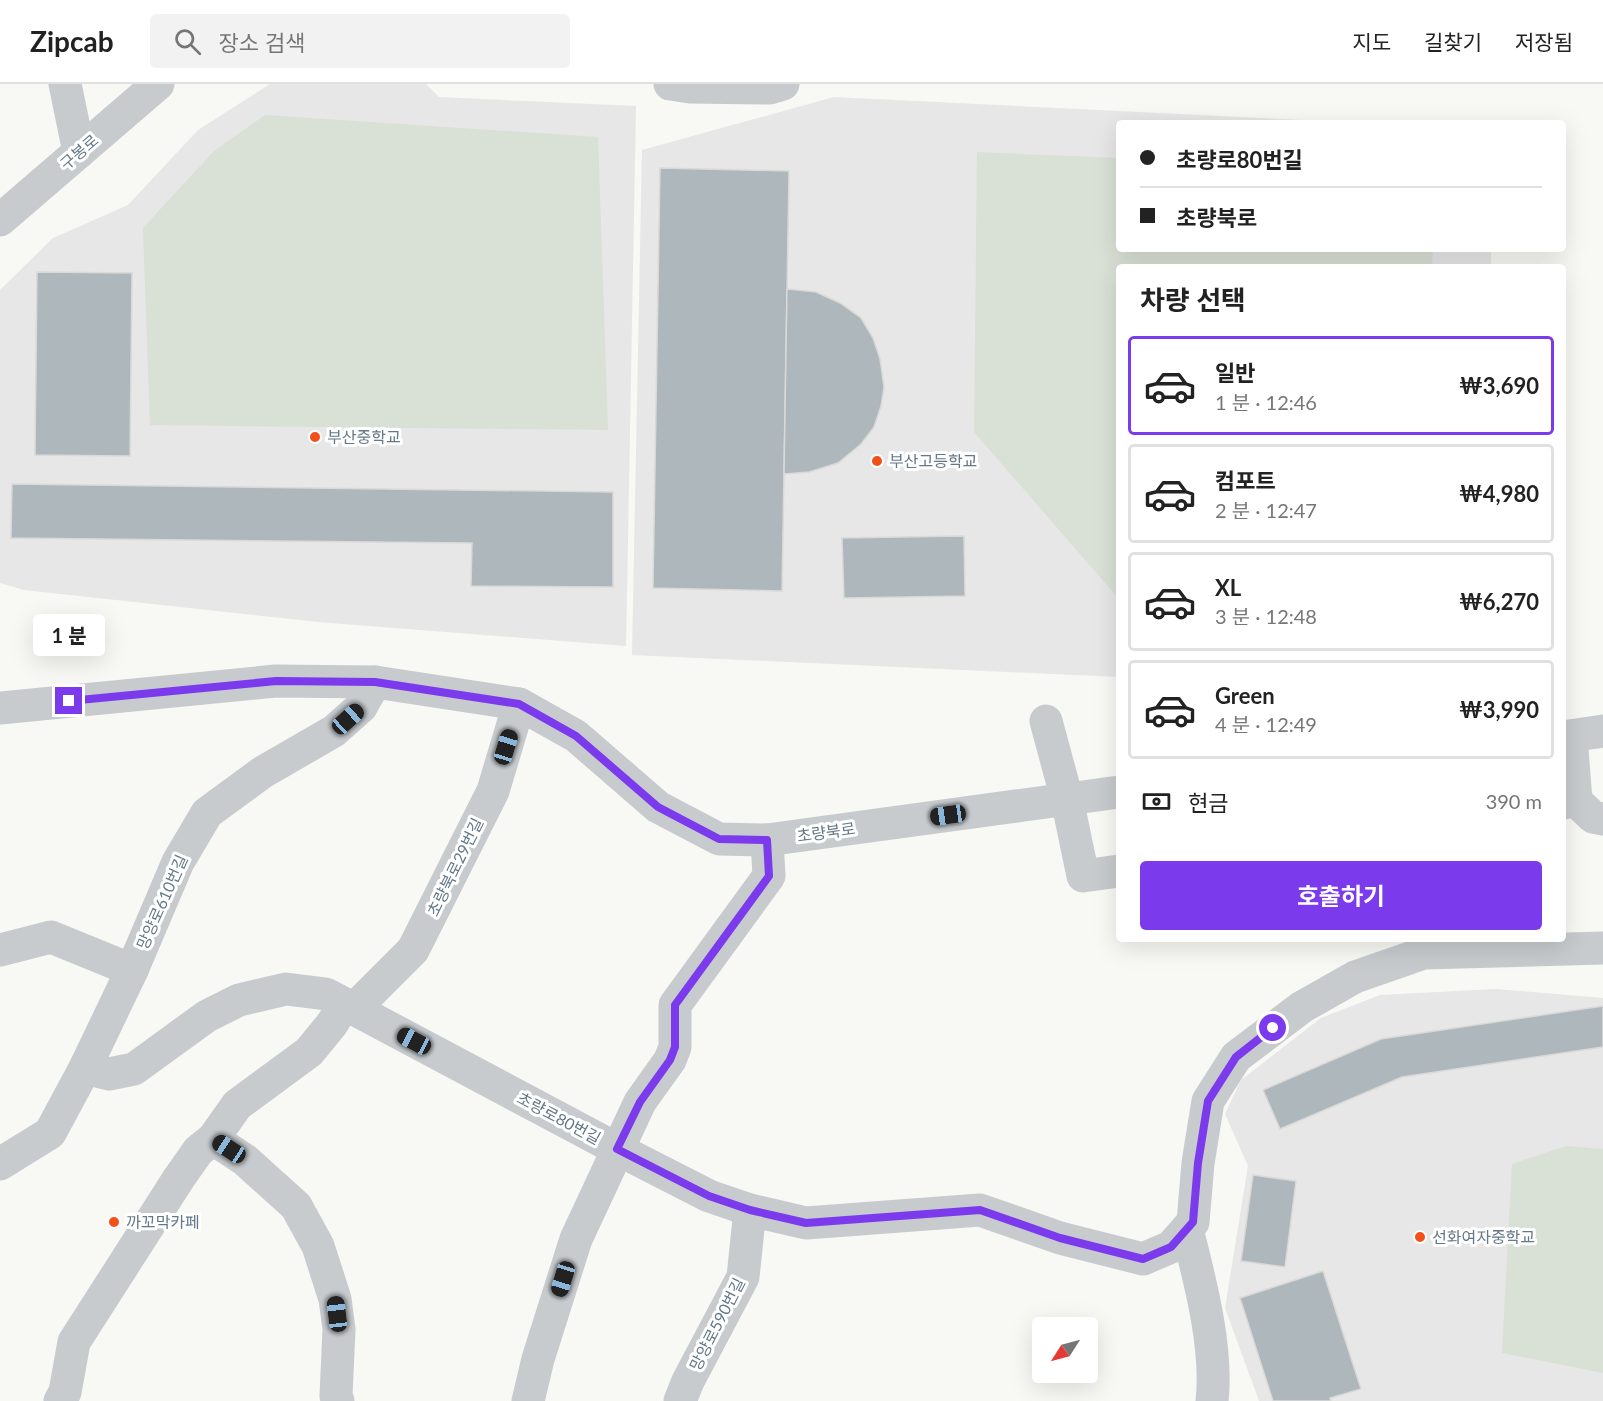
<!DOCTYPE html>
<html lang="ko">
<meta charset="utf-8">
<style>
body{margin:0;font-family:Lato,"Noto Sans KR",sans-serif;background:#f2f2f2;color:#222;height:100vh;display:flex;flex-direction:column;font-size:22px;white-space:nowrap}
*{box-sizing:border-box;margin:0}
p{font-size:20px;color:#767676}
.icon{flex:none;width:33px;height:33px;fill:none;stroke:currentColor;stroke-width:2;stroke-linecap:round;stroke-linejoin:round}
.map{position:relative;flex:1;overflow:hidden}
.drawer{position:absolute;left:1116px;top:180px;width:450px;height:678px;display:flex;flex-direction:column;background:#fff;border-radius:6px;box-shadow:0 6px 24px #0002}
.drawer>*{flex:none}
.top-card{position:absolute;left:1116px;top:36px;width:450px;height:132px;border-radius:6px;box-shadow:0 6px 24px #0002;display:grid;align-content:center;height:132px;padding:0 24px;background:#fff}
.needle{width:39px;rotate:234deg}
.buttons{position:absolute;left:1032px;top:1233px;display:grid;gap:12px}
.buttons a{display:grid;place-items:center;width:66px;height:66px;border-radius:6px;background:#fff;box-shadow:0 6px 24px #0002;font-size:30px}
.end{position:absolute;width:27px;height:27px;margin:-14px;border:8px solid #7c3aed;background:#fff;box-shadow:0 0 0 3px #fff}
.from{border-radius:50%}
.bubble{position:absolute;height:42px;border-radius:6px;background:#fff;box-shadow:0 6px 24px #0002;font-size:20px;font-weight:700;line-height:42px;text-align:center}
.car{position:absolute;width:18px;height:36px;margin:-18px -9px;border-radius:8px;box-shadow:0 0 4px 2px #0007;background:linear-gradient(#222 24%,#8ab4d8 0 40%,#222 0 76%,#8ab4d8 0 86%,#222 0)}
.top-card b{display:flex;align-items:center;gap:21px;height:57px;font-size:22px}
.top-card b+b{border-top:2px solid #e0e0e0}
.top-card i{width:15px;height:15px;background:#222}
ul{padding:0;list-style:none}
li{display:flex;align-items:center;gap:18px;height:99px;margin:0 12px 9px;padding:0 12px;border:3px solid #e0e0e0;border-radius:6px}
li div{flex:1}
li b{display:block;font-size:22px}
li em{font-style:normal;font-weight:700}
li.current{border-color:#7c3aed}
li>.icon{width:54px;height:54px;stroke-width:1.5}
h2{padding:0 24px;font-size:27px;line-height:72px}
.pay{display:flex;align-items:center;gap:15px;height:66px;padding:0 24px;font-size:22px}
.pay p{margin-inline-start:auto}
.action{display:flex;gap:12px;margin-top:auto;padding:12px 24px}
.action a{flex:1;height:69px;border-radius:6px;background:#7c3aed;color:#fff;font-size:24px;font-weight:700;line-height:69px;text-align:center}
header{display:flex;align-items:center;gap:36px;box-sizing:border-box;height:84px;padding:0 30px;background:#fff;border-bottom:2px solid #e0e0e0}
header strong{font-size:28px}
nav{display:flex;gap:33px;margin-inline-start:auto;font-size:21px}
.search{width:420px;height:54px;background:#f2f2f2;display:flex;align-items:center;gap:15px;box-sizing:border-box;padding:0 21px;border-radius:6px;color:#767676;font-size:22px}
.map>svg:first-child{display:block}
.built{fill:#e6e7e6}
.green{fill:#d9e0d5}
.building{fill:#aeb7bc;stroke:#d9d9d7;stroke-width:1.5}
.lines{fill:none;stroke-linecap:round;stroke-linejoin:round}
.minor{stroke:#c7cbce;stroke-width:33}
.route{stroke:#7c3aed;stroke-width:8}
.poi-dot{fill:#f34f19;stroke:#fff;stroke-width:2}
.labels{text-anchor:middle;stroke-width:6;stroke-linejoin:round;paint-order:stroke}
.street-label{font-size:16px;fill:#647888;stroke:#fff}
.poi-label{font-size:16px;fill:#647888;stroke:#fff;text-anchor:start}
</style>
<header>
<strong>Zipcab</strong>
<div class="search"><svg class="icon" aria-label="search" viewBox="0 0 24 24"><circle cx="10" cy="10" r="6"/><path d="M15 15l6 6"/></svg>장소 검색</div>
<nav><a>지도</a><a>길찾기</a><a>저장됨</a></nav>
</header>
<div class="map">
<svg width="1603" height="1317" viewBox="0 0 1603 1317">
<rect width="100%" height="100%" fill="#f8f8f5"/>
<!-- built -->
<g class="built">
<path d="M270 0H426L439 13 636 22 626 562 318 538 24 506 0 499V206L53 154 128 121 198 46Z"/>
<path d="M834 13 1364 39H1119V165H1491V183H1119V593L632 571 642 66Z"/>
<path d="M1496 905 1603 914V1317H1259L1225 1224 1248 1082 1225 1030 1241 996 1321 934 1380 911Z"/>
</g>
<!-- green -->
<g class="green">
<path d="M265 31 598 53 608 346 150 341 143 144 214 67Z"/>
<path d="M977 68 1119 74V165H1433L1432 183H1119V515L974 348Z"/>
<path d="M1566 1062 1603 1065V1289L1502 1269 1512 1080Z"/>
</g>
<!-- building -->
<g class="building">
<path d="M660 84 789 87 782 507 653 504Z"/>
<path d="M37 188 132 189 130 372 35 371Z"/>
<path d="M787 205 816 208 840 219 861 234 873 254 880 275 884 303 881 322 874 343 861 360 838 379 809 388 784 390Z"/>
<path d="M12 400 613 408V503L471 502 472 459 11 454Z"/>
<path d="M964 452 965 512 844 514 842 454Z"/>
<path d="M1603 922V963L1402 993 1280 1045 1263 1006 1381 955Z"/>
<path d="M1253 1091 1296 1097 1285 1183 1241 1177Z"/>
<path d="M1323 1187 1361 1305 1330 1314 1331 1317H1273L1240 1214Z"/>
</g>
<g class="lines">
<!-- minor -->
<g class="minor">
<path d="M65 0 79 68"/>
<path d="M670 0 690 3 770 4 783 0"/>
<path d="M0 136 158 0"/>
<path d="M0 624 276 597 375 598 519 620 576 652 658 723 719 755 767 756 1119 708"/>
<path d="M1046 637 1067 715 1083 792 1119 787"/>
<path d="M1563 653 1603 647"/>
<path d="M1576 717 1593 733 1603 735"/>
<path d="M1563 719 1576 717 1571 652"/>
<path d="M0 866 51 853 132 886"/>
<path d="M354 925 413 866 493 707 519 620"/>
<path d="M85 984 109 990 134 985 207 932 239 916 286 905 326 910 617 1065 709 1112 750 1126 806 1139 980 1126 1060 1154 1143 1175 1171 1163 1193 1138 1198 1079 1208 1017 1236 973 1302 923 1355 893 1424 869 1603 864"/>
<path d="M213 1055 245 1076 296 1122 318 1162 335 1215 339 1245 336 1312 338 1317"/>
<path d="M0 1080 50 1049 85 984 132 886 178 778 207 729 263 688 334 647 361 623 375 598"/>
<path d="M1187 1145C1200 1197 1218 1264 1212 1317"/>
<path d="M60 1317 65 1308 74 1258 179 1094 198 1067 213 1055 237 1021 309 968 332 940 344 920"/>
<path d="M528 1317 538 1275 576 1155 640 1018 670 976 675 963V921L769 792 767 756"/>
<path d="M680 1317 688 1297 743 1193 750 1126"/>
</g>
</g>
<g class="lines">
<!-- route -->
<path class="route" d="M69 617 276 597 375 598 519 620 576 652 658 723 719 755 767 756 769 792 675 921V963L670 976 640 1018 617 1065 709 1112 750 1126 806 1139 980 1126 1060 1154 1143 1175 1171 1163 1193 1138 1198 1079 1208 1017 1236 973 1273 944"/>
</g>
<!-- markers -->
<g class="poi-dot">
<circle cx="315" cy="353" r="6"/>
<circle cx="877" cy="377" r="6"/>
<circle cx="114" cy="1138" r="6"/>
<circle cx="1420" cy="1153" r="6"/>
</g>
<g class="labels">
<!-- street labels -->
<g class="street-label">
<text transform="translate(79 68) rotate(-41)" y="6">구봉로</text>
<text transform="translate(826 748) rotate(-8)" y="6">초량북로</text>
<text transform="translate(455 783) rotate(-64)" y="6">초량북로29번길</text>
<text transform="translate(162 818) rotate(-66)" y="6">망양로610번길</text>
<text transform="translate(559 1034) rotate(28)" y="6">초량로80번길</text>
<text transform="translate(717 1240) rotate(-63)" y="6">망양로590번길</text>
</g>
<!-- poi labels -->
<g class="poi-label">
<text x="327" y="359">부산중학교</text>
<text x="889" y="383">부산고등학교</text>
<text x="126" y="1144">까꼬막카페</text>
<text x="1432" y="1159">선화여자중학교</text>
</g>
</g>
</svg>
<div class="buttons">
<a><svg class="needle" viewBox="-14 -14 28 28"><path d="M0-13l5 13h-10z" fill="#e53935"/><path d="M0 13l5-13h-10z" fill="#767676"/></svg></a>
</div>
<i class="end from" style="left:1273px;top:944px"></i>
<i class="end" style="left:69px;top:617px"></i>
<div class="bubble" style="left:33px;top:530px;width:72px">1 분</div>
<i class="car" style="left:348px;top:635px;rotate:48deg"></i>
<i class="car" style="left:506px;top:663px;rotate:17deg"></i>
<i class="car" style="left:948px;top:731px;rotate:262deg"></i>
<i class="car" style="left:414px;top:957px;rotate:298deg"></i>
<i class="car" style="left:229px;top:1065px;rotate:303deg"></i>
<i class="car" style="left:563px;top:1195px;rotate:197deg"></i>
<i class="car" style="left:337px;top:1230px;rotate:353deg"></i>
<div class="top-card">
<b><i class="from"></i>초량로80번길</b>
<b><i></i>초량북로</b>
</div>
<section class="drawer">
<h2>차량 선택</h2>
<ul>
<li class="current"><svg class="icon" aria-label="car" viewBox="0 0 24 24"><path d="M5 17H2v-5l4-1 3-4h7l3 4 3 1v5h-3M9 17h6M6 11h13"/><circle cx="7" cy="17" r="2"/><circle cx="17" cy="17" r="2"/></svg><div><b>일반</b><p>1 분 · 12:46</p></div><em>₩3,690</em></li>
<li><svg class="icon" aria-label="car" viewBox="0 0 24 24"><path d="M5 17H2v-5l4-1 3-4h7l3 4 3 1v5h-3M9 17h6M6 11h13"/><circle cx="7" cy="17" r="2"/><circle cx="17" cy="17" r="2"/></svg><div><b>컴포트</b><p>2 분 · 12:47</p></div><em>₩4,980</em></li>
<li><svg class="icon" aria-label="car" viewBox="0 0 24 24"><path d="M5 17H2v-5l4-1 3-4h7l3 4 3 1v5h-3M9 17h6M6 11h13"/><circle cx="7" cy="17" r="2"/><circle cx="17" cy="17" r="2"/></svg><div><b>XL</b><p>3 분 · 12:48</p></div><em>₩6,270</em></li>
<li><svg class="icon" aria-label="car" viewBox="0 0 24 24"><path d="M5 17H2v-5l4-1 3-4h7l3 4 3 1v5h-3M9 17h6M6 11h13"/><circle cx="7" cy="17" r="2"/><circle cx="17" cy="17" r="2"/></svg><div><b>Green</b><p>4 분 · 12:49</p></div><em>₩3,990</em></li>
</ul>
<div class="pay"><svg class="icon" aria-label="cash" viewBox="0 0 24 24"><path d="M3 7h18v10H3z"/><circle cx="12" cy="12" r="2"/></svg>현금<p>390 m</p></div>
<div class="action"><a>호출하기</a></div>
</section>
</div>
